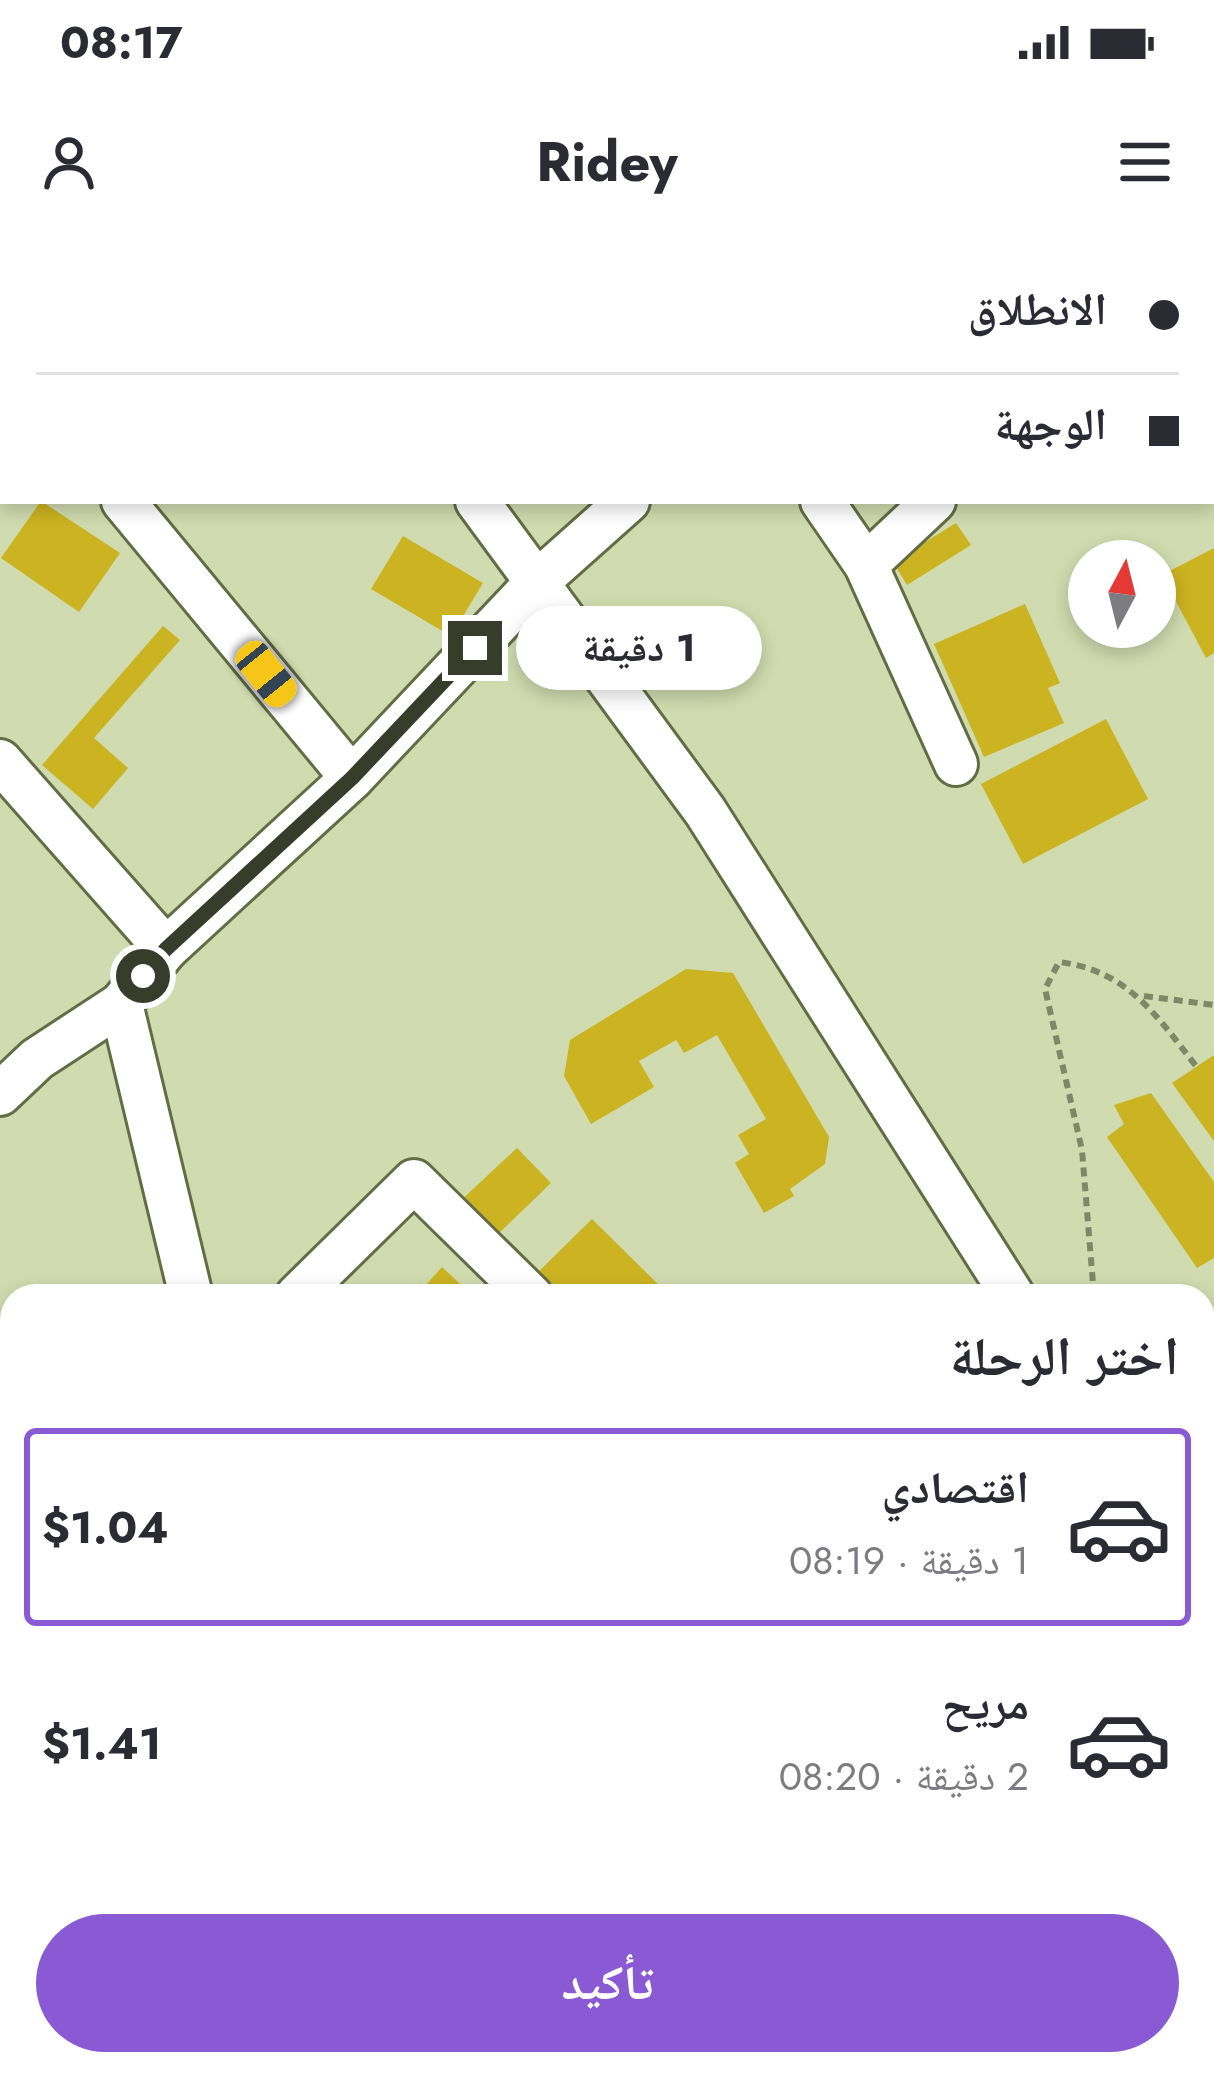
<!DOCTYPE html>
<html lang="ar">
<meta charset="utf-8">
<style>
body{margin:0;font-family:Jost,"Noto Naskh Arabic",sans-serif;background:#f2f2f3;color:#2b2b33;direction:rtl;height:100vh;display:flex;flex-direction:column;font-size:45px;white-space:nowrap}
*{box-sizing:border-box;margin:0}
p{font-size:39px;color:#7c7c81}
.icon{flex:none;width:66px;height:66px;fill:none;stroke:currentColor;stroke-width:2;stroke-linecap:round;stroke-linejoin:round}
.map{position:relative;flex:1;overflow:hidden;direction:ltr}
.panel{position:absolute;left:0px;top:1044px;width:1215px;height:792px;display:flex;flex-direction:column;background:#fff;border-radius:36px 36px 0 0;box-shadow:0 6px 18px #0003;direction:rtl}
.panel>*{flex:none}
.hud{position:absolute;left:0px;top:0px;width:1215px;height:264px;box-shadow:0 6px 18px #0003;direction:rtl;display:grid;align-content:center;height:264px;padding:0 36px;background:#fff}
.needle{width:78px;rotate:7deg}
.fabs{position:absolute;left:1068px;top:300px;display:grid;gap:24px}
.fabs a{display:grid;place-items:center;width:108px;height:108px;border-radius:50%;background:#fff;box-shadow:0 6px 18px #0003;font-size:60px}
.end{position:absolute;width:54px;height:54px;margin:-27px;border:15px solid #383c2b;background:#fff;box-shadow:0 0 0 6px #fff}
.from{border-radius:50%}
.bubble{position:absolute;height:84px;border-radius:42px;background:#fff;box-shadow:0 6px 18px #0003;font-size:39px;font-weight:700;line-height:84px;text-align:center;direction:rtl}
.car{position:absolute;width:36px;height:72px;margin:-36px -18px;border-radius:15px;box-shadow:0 0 9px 3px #0007;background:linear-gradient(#f5c518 24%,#345 0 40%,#f5c518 0 76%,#345 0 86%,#f5c518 0)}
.hud b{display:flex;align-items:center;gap:42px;height:114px;font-size:45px}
.hud b+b{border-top:3px solid #e1e1e2}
.hud i{width:30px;height:30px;background:#2b2b33}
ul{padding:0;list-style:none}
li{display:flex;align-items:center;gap:36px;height:198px;margin:0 24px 18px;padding:0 12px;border:6px solid transparent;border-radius:12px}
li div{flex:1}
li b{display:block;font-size:45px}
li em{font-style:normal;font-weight:700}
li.current{border-color:#895ad3}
li>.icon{width:108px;height:108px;stroke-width:1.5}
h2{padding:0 36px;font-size:54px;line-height:144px}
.button{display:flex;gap:24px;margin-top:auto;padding:24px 36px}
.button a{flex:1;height:138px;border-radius:72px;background:#895ad3;color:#fff;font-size:48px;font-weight:700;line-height:138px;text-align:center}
.status{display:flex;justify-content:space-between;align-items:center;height:84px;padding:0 60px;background:#fff;direction:ltr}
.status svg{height:33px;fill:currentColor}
header{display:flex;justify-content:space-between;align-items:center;height:156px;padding:0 36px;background:#fff;font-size:54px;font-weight:700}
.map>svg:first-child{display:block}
.building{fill:#ccb321}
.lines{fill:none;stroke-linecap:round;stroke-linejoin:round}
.minor-casing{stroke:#646c45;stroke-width:48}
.path{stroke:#808769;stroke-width:6;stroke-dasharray:9 6;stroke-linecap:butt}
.minor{stroke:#fff;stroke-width:42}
.route{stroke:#383c2b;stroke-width:15}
</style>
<div class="status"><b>08:17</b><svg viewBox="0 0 49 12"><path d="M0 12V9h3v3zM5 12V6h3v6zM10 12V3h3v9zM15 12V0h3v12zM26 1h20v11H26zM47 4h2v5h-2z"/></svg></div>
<header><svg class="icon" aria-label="menu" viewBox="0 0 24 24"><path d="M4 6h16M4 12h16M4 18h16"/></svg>Ridey<svg class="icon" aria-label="person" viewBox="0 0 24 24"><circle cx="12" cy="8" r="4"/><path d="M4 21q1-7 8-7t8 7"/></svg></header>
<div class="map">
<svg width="1214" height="1836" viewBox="0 0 1214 1836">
<rect width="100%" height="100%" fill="#d0dbaf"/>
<!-- building -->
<g class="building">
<path d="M41 261 120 313 79 372 1 318Z"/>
<path d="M956 283 971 305 907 345 893 322Z"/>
<path d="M403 296 483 343 451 396 371 349Z"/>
<path d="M1214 308V413L1206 418 1162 335Z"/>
<path d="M1025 364 1060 443 1048 448 1064 483 984 517 934 404Z"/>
<path d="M163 386 180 400 94 498 128 528 93 569 42 525Z"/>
<path d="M541 386 563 409 541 430 519 407Z"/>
<path d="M1106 479 1148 559 1023 624 981 544Z"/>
<path d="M686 729 733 733 829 897 825 924 790 949 794 956 764 973 735 923 749 914 738 895 766 879 717 795 684 813 676 800 639 821 654 847 591 884 564 836 570 800Z"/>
<path d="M1214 815V901L1172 843Z"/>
<path d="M1151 853 1214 942V1018L1197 1028 1107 897 1124 884 1114 865Z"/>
<path d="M517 908 551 943 492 1000 457 964Z"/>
<path d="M592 979 670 1056H525L519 1051Z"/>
<path d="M442 1027 473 1056H416Z"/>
<path d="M655 1824H766L756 1836H645Z"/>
</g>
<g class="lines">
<!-- minor casing -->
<g class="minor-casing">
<g id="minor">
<path d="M252 0 255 3"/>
<path d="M759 0 760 3"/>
<path d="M902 3 905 0"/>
<path d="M1208 3 1211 0"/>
<path d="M0 112 3 116"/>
<path d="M123 261 352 538"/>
<path d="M477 261 705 571 1013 1056"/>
<path d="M822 261 866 325 956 524"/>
<path d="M866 325 934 261"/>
<path d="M0 521 166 709"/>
<path d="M121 764 191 1056"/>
<path d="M0 854 37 819 121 764 166 709 352 538 536 343 628 261"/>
<path d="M297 1056 414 941 531 1056"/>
<path d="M395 1824 400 1836"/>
<path d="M611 1836 621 1824"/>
<path d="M853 1836 863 1824"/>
</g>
</g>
<!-- path -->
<g class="path">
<path d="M1144 756 1214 765"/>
<path d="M1094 1056 1082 910 1045 749 1059 722C1127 730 1157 776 1196 826"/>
</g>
<!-- minor -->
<use href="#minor" class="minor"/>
</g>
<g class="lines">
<!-- route -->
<path class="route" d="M143 736 166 709 352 538 475 408"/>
</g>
</svg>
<div class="fabs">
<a><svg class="needle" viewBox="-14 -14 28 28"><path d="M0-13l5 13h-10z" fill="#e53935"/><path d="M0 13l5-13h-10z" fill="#7c7c81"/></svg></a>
</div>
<i class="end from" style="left:143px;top:736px"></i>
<i class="end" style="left:475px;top:408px"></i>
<div class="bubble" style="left:516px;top:366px;width:246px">1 دقيقة</div>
<i class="car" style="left:266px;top:434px;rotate:141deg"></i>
<div class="hud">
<b><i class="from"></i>الانطلاق</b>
<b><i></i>الوجهة</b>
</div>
<section class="panel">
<h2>اختر الرحلة</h2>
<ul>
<li class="current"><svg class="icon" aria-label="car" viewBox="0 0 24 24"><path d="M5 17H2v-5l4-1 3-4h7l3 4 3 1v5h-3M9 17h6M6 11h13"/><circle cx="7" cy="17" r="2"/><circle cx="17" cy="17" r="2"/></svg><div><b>اقتصادي</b><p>1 دقيقة · 08:19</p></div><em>$1.04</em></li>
<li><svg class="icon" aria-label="car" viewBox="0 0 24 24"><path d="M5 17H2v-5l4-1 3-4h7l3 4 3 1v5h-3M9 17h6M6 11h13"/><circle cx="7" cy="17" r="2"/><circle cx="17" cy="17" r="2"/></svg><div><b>مريح</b><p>2 دقيقة · 08:20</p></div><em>$1.41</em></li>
</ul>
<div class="button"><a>تأكيد</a></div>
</section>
</div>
